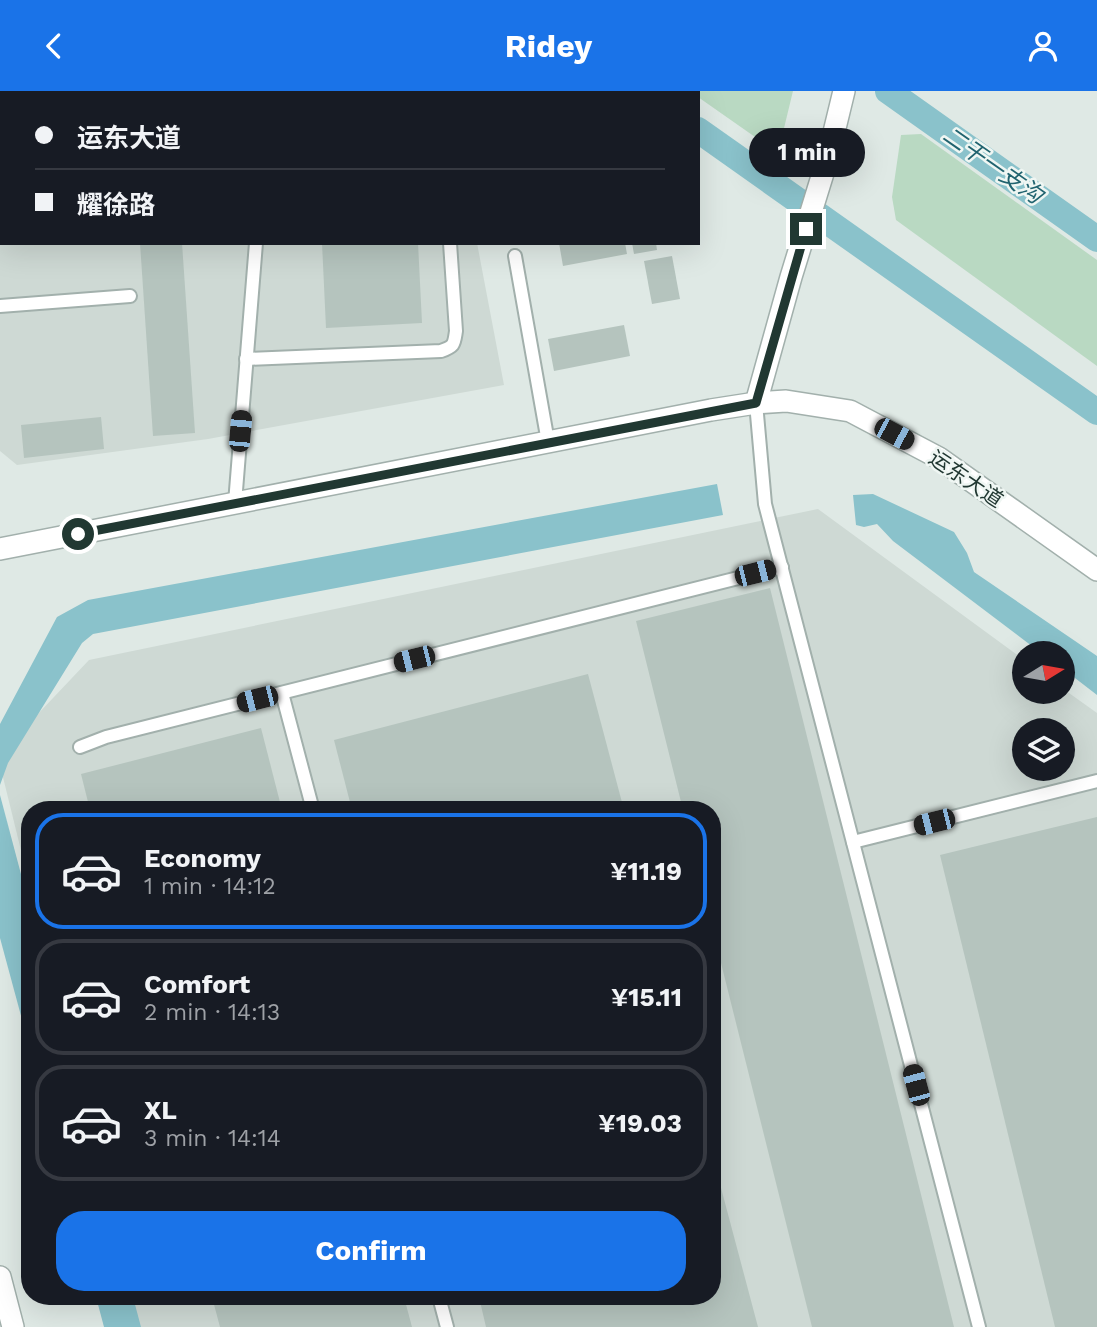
<!DOCTYPE html>
<meta charset="utf-8">
<style>
body{margin:0;font-family:"Work Sans","Noto Sans SC",sans-serif;background:#242831;color:#f1f3f6;height:100vh;display:flex;flex-direction:column;font-size:26px;white-space:nowrap}
*{box-sizing:border-box;margin:0}
p{font-size:23px;color:#9ea1a6}
.icon{flex:none;width:38px;height:38px;fill:none;stroke:currentColor;stroke-width:2;stroke-linecap:round;stroke-linejoin:round}
.map{position:relative;flex:1;overflow:hidden}
.panel{position:absolute;left:21px;top:710px;width:700px;height:504px;display:flex;flex-direction:column;background:#171b24;border-radius:28px;box-shadow:0 7px 28px #0002}
.panel>*{flex:none}
.guide{position:absolute;left:0px;top:0px;width:700px;height:154px;box-shadow:0 7px 28px #0002;display:grid;align-content:center;height:154px;padding:0 35px;background:#171b24}
.needle{width:46px;rotate:79deg}
.buttons{position:absolute;left:1012px;top:550px;display:grid;gap:14px}
.buttons a{display:grid;place-items:center;width:63px;height:63px;border-radius:50%;background:#171b24;box-shadow:0 7px 28px #0002;font-size:35px}
.end{position:absolute;width:32px;height:32px;margin:-16px;border:9px solid #213832;background:#fff;box-shadow:0 0 0 4px #fff}
.from{border-radius:50%}
.bubble{position:absolute;height:49px;border-radius:24px;background:#171b24;box-shadow:0 7px 28px #0002;font-size:23px;font-weight:700;line-height:49px;text-align:center}
.car{position:absolute;width:21px;height:42px;margin:-21px -10px;border-radius:9px;box-shadow:0 0 5px 2px #0007;background:linear-gradient(#222 24%,#8ab4d8 0 40%,#222 0 76%,#8ab4d8 0 86%,#222 0)}
.guide b{display:flex;align-items:center;gap:24px;height:66px;font-size:26px}
.guide b+b{border-top:2px solid #363941}
.guide i{width:18px;height:18px;background:#f1f3f6}
ul{padding:12px 0 0;list-style:none}
li{display:flex;align-items:center;gap:21px;height:116px;margin:0 14px 10px;padding:0 21px;border:4px solid #363941;border-radius:28px}
li div{flex:1}
li b{display:block;font-size:26px}
li em{font-style:normal;font-weight:700}
li.selected{border-color:#1a73e8}
li>.icon{width:63px;height:63px;stroke-width:1.5}
.primary-button{display:flex;gap:14px;margin-top:auto;padding:14px 35px}
.primary-button a{flex:1;height:80px;border-radius:28px;background:#1a73e8;color:#fff;font-size:28px;font-weight:700;line-height:80px;text-align:center}
header{display:flex;justify-content:space-between;align-items:center;height:91px;padding:0 35px;background:#1a73e8;color:#fff;font-size:32px;font-weight:700}
.map>svg:first-child{display:block}
.built{fill:#ced9d4;fill-rule:evenodd}
.green{fill:#b9d9c2}
.water{fill:#8ac2cb}
.lines{fill:none;stroke-linecap:round;stroke-linejoin:round}
.canal{stroke:#8ac2cb;stroke-width:26}
.building{fill:#b5c4be}
.service-casing{stroke:#a2b0ac;stroke-width:16}
.tertiary-casing{stroke:#a2b0ac;stroke-width:24}
.service{stroke:#fff;stroke-width:12}
.tertiary{stroke:#fff;stroke-width:21}
.route{stroke:#213832;stroke-width:9}
.labels{text-anchor:middle;stroke-width:5;stroke-linejoin:round;paint-order:stroke}
.street-label{font-size:21px;fill:#213832;stroke:#eff6f3}
.water-label{font-size:23px;font-style:italic;fill:#20636f;stroke:#eff6f3}
</style>
<header><svg class="icon" aria-label="back" viewBox="0 0 24 24"><path d="M15 5l-7 7 7 7"/></svg>Ridey<svg class="icon" aria-label="person" viewBox="0 0 24 24"><circle cx="12" cy="8" r="4"/><path d="M4 21q1-7 8-7t8 7"/></svg></header>
<div class="map">
<svg width="1097" height="1236" viewBox="0 0 1097 1236">
<rect width="100%" height="100%" fill="#dfe9e5"/>
<!-- built -->
<g class="built">
<path d="M181 0H483L486 2H181Z"/>
<path d="M0 39H2V152H477L504 294 208 348 17 374 0 360Z"/>
<path d="M818 418 1024 569V600H1062V597L1097 622V1236H137L130 1206H712V719H30V796L0 674V663L89 569ZM1024 639H1062V677H1024Z"/>
</g>
<!-- green -->
<g class="green">
<path d="M690 0H793L778 62 698 6V2Z"/>
<path d="M921 43 1097 169V275L896 129 892 106 901 44Z"/>
</g>
<!-- water -->
<g class="water">
<path d="M717 393 723 424 93 543 82 552 8 672 0 694V633L57 526 88 509Z"/>
<path d="M873 403 954 441 967 462 974 481 1097 565V604L1062 577V562H1041L893 450 877 433 864 436 856 434 853 404Z"/>
<path d="M0 704 30 817V958L0 847Z"/>
<path d="M96 1206H133L141 1236H104Z"/>
</g>
<g class="lines">
<!-- canal -->
<g class="canal">
<path d="M643 0 646 2"/>
<path d="M888 0 1097 148"/>
<path d="M698 39 1097 321"/>
</g>
</g>
<!-- building -->
<g class="building">
<path d="M140 152H182L195 342 153 345Z"/>
<path d="M322 152H418L422 232 326 237Z"/>
<path d="M559 152H625L627 163 563 175Z"/>
<path d="M632 152H656L657 159 634 163Z"/>
<path d="M672 165 680 208 652 213 644 170Z"/>
<path d="M624 234 630 265 554 280 548 248Z"/>
<path d="M101 326 104 358 24 367 21 334Z"/>
<path d="M770 497 954 1236H812L712 836V719H683L636 530Z"/>
<path d="M588 583 624 719H352L334 649Z"/>
<path d="M261 637 282 719H90L81 683Z"/>
<path d="M1097 726V1236H1055L940 764Z"/>
<path d="M712 1063 758 1236H486L479 1206H712Z"/>
<path d="M212 1206H404L412 1236H220Z"/>
</g>
<g class="lines">
<!-- service casing -->
<g class="service-casing">
<g id="service">
<path d="M515 165 548 351"/>
<path d="M0 215 130 205"/>
<path d="M246 268 441 260C455 255 454 253 456 240L450 152"/>
<path d="M756 312 765 413 979 1236"/>
<path d="M235 412 256 152"/>
<path d="M282 602 313 719"/>
<path d="M80 656 106 646 782 476"/>
<path d="M853 751 1097 690"/>
<path d="M439 1206 447 1236"/>
</g>
</g>
<!-- tertiary casing -->
<g class="tertiary-casing">
<g id="tertiary">
<path d="M756 312 791 186 828 66 844 0"/>
<path d="M0 458 711 319 756 312 786 310 850 320 939 367 1097 479"/>
<path d="M0 1186 13 1236"/>
</g>
</g>
<!-- service -->
<use href="#service" class="service"/>
<!-- tertiary -->
<use href="#tertiary" class="tertiary"/>
</g>
<g class="lines">
<!-- route -->
<path class="route" d="M78 443 756 312 806 138"/>
</g>
<g class="labels">
<!-- street labels -->
<g class="street-label">
<text transform="translate(966 388) rotate(34)" y="7">运东大道</text>
</g>
<!-- water labels -->
<g class="water-label">
<text transform="translate(993 74) rotate(35)" y="8">二干一支沟</text>
</g>
</g>
</svg>
<div class="buttons">
<a><svg class="needle" viewBox="-14 -14 28 28"><path d="M0-13l5 13h-10z" fill="#e53935"/><path d="M0 13l5-13h-10z" fill="#9ea1a6"/></svg></a>
<a><svg class="icon" aria-label="layers" viewBox="0 0 24 24"><path d="M12 4l9 5-9 5-9-5zM3 14l9 5 9-5"/></svg></a>
</div>
<i class="end from" style="left:78px;top:443px"></i>
<i class="end" style="left:806px;top:138px"></i>
<div class="bubble" style="left:749px;top:37px;width:116px">1 min</div>
<i class="car" style="left:240px;top:340px;rotate:5deg"></i>
<i class="car" style="left:894px;top:343px;rotate:118deg"></i>
<i class="car" style="left:755px;top:482px;rotate:76deg"></i>
<i class="car" style="left:414px;top:568px;rotate:256deg"></i>
<i class="car" style="left:257px;top:608px;rotate:256deg"></i>
<i class="car" style="left:934px;top:731px;rotate:256deg"></i>
<i class="car" style="left:916px;top:994px;rotate:345deg"></i>
<div class="guide">
<b><i class="from"></i>运东大道</b>
<b><i></i>耀徐路</b>
</div>
<section class="panel">
<ul>
<li class="selected"><svg class="icon" aria-label="car" viewBox="0 0 24 24"><path d="M5 17H2v-5l4-1 3-4h7l3 4 3 1v5h-3M9 17h6M6 11h13"/><circle cx="7" cy="17" r="2"/><circle cx="17" cy="17" r="2"/></svg><div><b>Economy</b><p>1 min · 14:12</p></div><em>¥11.19</em></li>
<li><svg class="icon" aria-label="car" viewBox="0 0 24 24"><path d="M5 17H2v-5l4-1 3-4h7l3 4 3 1v5h-3M9 17h6M6 11h13"/><circle cx="7" cy="17" r="2"/><circle cx="17" cy="17" r="2"/></svg><div><b>Comfort</b><p>2 min · 14:13</p></div><em>¥15.11</em></li>
<li><svg class="icon" aria-label="car" viewBox="0 0 24 24"><path d="M5 17H2v-5l4-1 3-4h7l3 4 3 1v5h-3M9 17h6M6 11h13"/><circle cx="7" cy="17" r="2"/><circle cx="17" cy="17" r="2"/></svg><div><b>XL</b><p>3 min · 14:14</p></div><em>¥19.03</em></li>
</ul>
<div class="primary-button"><a>Confirm</a></div>
</section>
</div>
